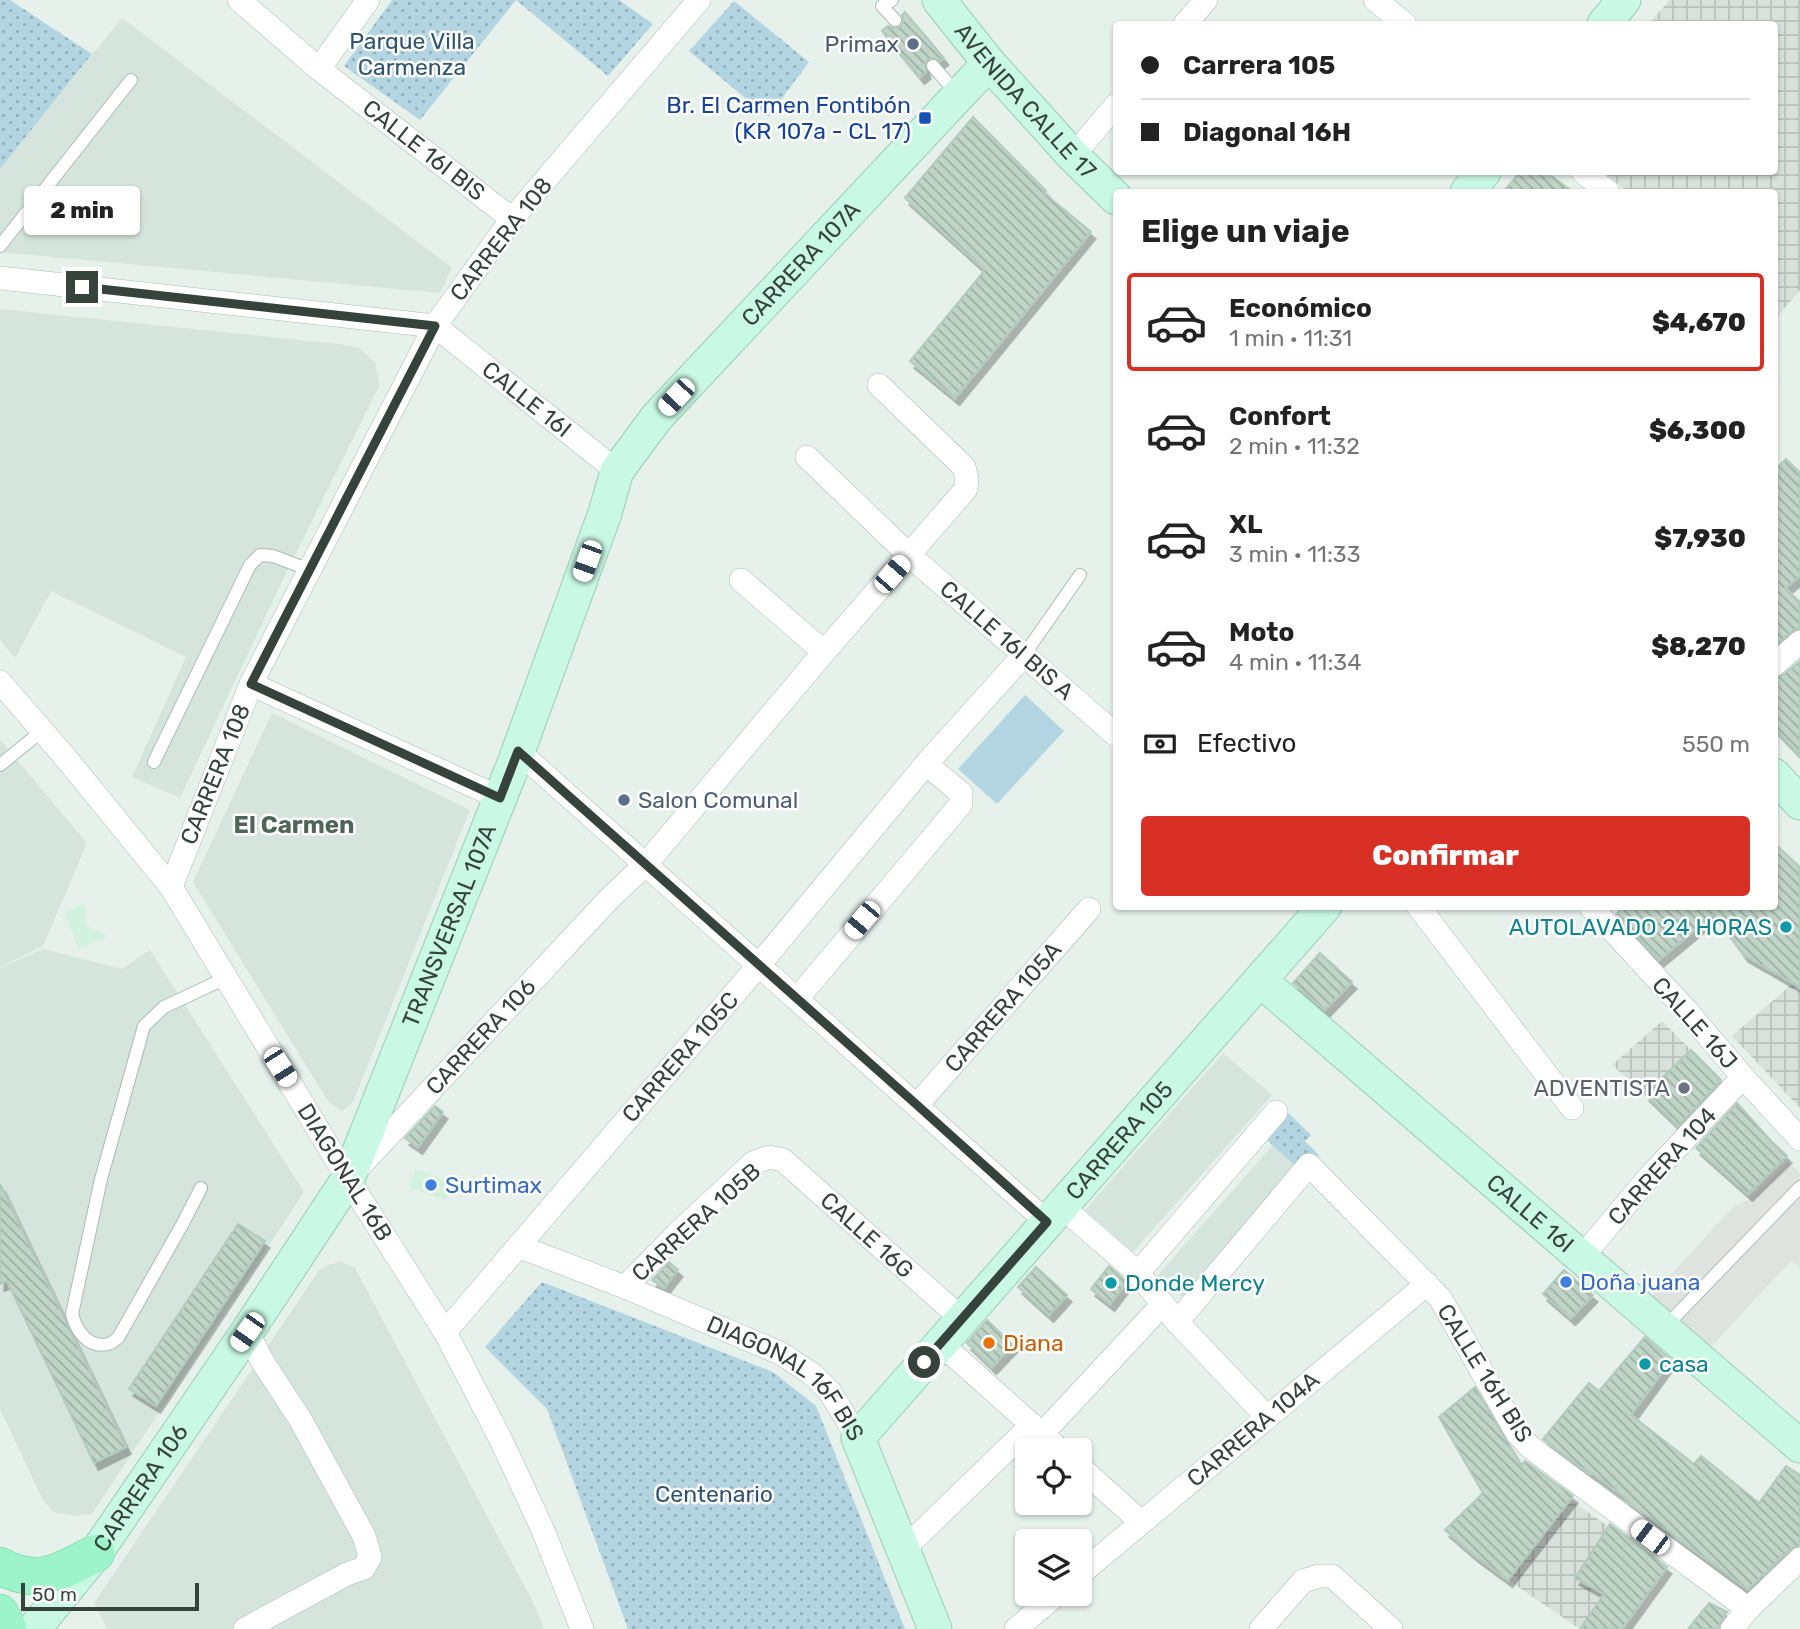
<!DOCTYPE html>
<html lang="es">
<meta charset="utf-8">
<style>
body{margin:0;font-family:Rubik,sans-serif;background:#f2f2f2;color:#222;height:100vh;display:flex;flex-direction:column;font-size:26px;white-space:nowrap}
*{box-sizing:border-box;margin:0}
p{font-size:23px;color:#767676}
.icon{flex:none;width:38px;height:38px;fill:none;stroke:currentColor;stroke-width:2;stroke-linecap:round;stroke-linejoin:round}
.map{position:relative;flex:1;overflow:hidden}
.sheet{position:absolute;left:1113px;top:189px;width:665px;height:721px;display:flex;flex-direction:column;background:#fff;border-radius:7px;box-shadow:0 2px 5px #0004}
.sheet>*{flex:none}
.guide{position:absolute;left:1113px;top:21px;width:665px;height:154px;border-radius:7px;box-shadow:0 2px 5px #0004;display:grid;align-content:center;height:154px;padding:0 28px;background:#fff}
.fabs{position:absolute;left:1015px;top:1438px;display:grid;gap:14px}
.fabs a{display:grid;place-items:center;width:77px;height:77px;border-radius:7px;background:#fff;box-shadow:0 2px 5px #0004;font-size:35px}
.scale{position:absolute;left:21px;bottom:18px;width:178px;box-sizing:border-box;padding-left:7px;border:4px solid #36433c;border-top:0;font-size:19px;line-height:24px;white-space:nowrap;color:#36433c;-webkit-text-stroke:5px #fff;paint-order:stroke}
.end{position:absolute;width:32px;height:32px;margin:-16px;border:9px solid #36433c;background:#fff;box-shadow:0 0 0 4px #fff}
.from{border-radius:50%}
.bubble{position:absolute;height:49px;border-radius:7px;background:#fff;box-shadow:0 2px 5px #0004;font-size:23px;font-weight:800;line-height:49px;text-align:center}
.car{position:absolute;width:21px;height:42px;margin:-21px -10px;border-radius:9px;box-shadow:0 0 5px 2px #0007;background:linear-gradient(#fff 24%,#345 0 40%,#fff 0 76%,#345 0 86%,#fff 0)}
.guide b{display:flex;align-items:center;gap:24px;height:66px;font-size:26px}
.guide b+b{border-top:2px solid #e0e0e0}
.guide i{width:18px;height:18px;background:#222}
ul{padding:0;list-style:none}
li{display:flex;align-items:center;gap:21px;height:98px;margin:0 14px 10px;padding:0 14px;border:4px solid transparent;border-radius:7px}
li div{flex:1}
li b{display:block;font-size:26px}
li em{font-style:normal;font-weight:800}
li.current{border-color:#d93025}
li>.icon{width:63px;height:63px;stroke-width:1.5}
h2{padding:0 28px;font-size:32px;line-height:84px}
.pay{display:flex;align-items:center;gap:18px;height:77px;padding:0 28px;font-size:26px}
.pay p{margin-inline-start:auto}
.button{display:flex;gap:14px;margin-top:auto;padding:14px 28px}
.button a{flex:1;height:80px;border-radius:7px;background:#d93025;color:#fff;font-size:28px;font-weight:800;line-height:80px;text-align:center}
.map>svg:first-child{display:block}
.residential{fill:#d5e5dd}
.commercial{fill:#d3f1df}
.industrial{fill:url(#industrial-grid)}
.grass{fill:#b3d5e1}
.park{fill:url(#park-dots)}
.parking{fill:#dee3e0}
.building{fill:url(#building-back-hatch);stroke:#b1cbbc;stroke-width:2;filter:url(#shadow)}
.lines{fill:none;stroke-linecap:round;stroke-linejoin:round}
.lane-casing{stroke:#aabcb2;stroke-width:14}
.street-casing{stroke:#aabcb2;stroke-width:24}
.secondary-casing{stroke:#9accb5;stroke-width:35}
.primary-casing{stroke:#6fd6a3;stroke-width:38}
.lane{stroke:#fff;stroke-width:12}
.street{stroke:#fff;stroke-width:23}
.secondary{stroke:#c9f9e4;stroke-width:33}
.primary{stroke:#9df3ca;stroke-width:37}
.route{stroke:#36433c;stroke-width:9}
.service-dot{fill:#5c6f8a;stroke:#fff;stroke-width:2.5}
.transit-dot{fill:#1a4fb4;stroke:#fff;stroke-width:2.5}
.culture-dot{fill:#0f9aa8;stroke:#fff;stroke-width:2.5}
.worship-dot{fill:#6b7280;stroke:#fff;stroke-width:2.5}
.shop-dot{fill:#3f7fe0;stroke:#fff;stroke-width:2.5}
.food-dot{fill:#e8710a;stroke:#fff;stroke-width:2.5}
.labels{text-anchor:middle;stroke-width:5;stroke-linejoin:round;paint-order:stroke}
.park-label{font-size:23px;fill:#30546f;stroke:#fff}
.service-label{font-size:23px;fill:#4e5e75;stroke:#fff;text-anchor:end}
.street-label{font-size:23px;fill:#36433c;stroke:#fff}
.transit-label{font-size:23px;fill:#164399;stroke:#fff;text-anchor:end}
.culture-label{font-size:23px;fill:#0d838f;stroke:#fff;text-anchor:start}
.worship-label{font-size:23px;fill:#5b616d;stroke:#fff;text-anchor:end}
.shop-label{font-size:23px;fill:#366cbe;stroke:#fff;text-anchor:start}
.food-label{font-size:23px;fill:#c56008;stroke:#fff;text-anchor:start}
.neighbourhood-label{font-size:24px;font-weight:bold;fill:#4f6558;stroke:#fff}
</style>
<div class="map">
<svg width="1800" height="1629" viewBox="0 0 1800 1629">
<defs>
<pattern id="industrial-grid" width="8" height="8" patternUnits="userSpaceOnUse" patternTransform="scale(1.75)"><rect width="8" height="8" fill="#d8e0db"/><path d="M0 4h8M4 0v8" fill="none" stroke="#bac1bd"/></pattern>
<pattern id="park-dots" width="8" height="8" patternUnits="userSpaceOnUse" patternTransform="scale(1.75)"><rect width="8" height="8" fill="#b3d5e1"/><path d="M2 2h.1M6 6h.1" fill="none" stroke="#92aeb8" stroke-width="1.8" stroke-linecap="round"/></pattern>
<pattern id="building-back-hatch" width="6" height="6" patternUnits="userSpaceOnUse" patternTransform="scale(1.75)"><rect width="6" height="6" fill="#c0d5c8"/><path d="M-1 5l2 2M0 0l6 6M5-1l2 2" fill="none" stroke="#9daea4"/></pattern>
<filter id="shadow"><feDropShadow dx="4.5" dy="7" stdDeviation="0" flood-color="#0004"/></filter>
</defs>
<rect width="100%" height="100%" fill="#e6f1ec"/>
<!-- residential -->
<g class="residential">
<path d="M122 18 452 268 440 293 0 252V169Z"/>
<path d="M0 309 338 344 359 348 375 362 379 386 287 571 180 798 132 777 186 657 51 591 15 658 0 640Z"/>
<path d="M272 713 470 810 353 1102 342 1112 328 1101 193 882Z"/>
<path d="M0 740 87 843 43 946 0 967Z"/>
<path d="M43 949 122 969 150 950 304 1192 92 1514 75 1516 53 1512 42 1498 0 1409V968Z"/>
<path d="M1223 1053 1272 1095 1133 1252 1085 1210Z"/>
<path d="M1273 1145 1300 1170 1185 1300 1157 1276Z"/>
<path d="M339 1261 355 1268 535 1606 544 1629H107L94 1603 320 1269Z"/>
</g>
<!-- commercial -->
<g class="commercial">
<path d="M84 903 87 926 107 936 79 949 64 913Z"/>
<path d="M416 1169 453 1183 446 1200 409 1187Z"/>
</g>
<!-- industrial -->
<g class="industrial">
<path d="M1670 0H1800V290L1777 317 1774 315V192H1628L1603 172H1774V24H1648Z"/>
<path d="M1792 984 1800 992V1108L1732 1036Z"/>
<path d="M1662 1021 1691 1050 1645 1094 1612 1065Z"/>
<path d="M1570 1500 1608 1526 1575 1578 1604 1594 1580 1629 1508 1580Z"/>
</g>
<!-- grass -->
<path class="grass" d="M1025 695 1064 731 997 804 958 769Z"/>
<!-- park -->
<g class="park">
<path d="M0 0H10L92 54 0 169Z"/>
<path d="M392 0H619L653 24 608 76 516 0 420 120 344 66Z"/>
<path d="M734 1 809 62 768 117 689 51Z"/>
<path d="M1282 1107 1311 1135 1305 1141 1319 1155 1309 1165 1300 1170 1259 1133Z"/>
<path d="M542 1282 773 1372 816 1406 905 1629H628L547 1409 485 1347Z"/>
</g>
<!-- parking -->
<path class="parking" d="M1788 1162 1800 1173V1267L1791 1261 1709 1349 1652 1295 1734 1206 1750 1199Z"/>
<!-- building -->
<g class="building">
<path d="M905 12 944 58 940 61 935 58 928 59 925 64 926 72 920 77 882 31 888 26 893 28 900 27 903 22 902 15Z"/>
<path d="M973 117 1046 191 1044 193 1091 232 955 398 910 361 985 270 905 198Z"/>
<path d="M1520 172H1546L1573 192H1503Z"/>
<path d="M1786 459 1800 473V576L1785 588 1800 602V628L1791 632 1774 646V471Z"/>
<path d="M1800 661V755L1774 728V679L1783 675Z"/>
<path d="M1774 843 1800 867V987L1744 955 1714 914 1659 960 1616 914 1625 906H1774Z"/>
<path d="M1320 953 1352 982 1325 1010 1293 983Z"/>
<path d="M1691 1050 1721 1080 1678 1126 1645 1094Z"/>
<path d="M1737 1103 1771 1141 1787 1156 1748 1194 1696 1148Z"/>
<path d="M435 1106 443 1112 418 1147 405 1138Z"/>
<path d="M0 1184 126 1447 94 1463 7 1281 0 1284Z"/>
<path d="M238 1224 265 1241 156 1406 129 1389Z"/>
<path d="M669 1262 678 1270 664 1288 652 1280Z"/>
<path d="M1109 1266 1127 1282 1110 1304 1091 1289Z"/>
<path d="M1036 1267 1067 1295 1049 1315 1018 1287Z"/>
<path d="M1564 1270 1593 1295 1571 1318 1543 1294Z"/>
<path d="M987 1320 1013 1345 992 1367 967 1343Z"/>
<path d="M1645 1337 1671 1360 1631 1415 1694 1464 1701 1456 1759 1503 1786 1466 1800 1475V1545L1790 1549 1748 1589 1625 1500 1626 1498 1592 1473 1590 1474 1543 1439 1589 1383 1599 1391Z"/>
<path d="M1475 1387 1521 1465 1525 1461 1573 1496 1508 1580 1474 1555 1445 1530 1483 1493 1439 1417Z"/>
<path d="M1610 1524 1667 1567 1622 1629H1580L1604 1594 1575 1578Z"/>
<path d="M1709 1603 1727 1612 1721 1621 1718 1629H1688Z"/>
</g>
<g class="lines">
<!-- lane casing -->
<g class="lane-casing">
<g id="lane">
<path d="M892 0 882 6 895 20"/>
<path d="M933 66 958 95"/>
<path d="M0 246 131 80"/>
<path d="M1024 655 1080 575"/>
<path d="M154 762 250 565 260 555 273 556 310 570"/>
<path d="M0 765 42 731"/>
<path d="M201 1188 182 1225 118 1338C115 1340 112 1343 108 1344 88 1349 76 1330 72 1314L101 1179 144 1026 164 1007 226 978"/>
<path d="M1664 1328 1800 1187"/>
</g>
</g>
<!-- street casing -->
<g class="street-casing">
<g id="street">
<path d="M239 0 319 69 512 219"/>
<path d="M1375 0 1405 24"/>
<path d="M1185 24 1206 0"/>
<path d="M319 69 368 0"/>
<path d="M1073 156 1116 105"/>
<path d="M1583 172 1608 192"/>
<path id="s1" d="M0 278 435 326 617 471"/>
<path d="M807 457 909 555 1116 735"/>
<path d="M741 580 824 652"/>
<path d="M1774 665 1800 642"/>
<path d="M0 682 65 757 171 887 348 1179 445 1332 501 1440 542 1528 582 1629"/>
<path d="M251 684 500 798"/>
<path d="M518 751 1047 1222"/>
<path d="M171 887 251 684 435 326 512 219 699 0"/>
<path d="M1418 906 1572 1108"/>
<path d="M1590 906 1686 1010 1743 1077 1800 1139"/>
<path d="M797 999 961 804V793L926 764"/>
<path d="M917 1105 1089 909"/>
<path id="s2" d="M360 1166 609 899 646 864 824 652 966 489 967 478 964 467 879 385"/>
<path d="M1061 1206 1138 1273 1177 1322 1267 1417"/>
<path id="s3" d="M518 1246 625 1287 780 1353 812 1374 830 1392 858 1438"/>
<path d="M1582 1257 1650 1176 1743 1077"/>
<path d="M1138 1273 1276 1112"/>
<path d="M625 1287 677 1234 753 1163 769 1157 783 1160 962 1319"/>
<path d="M1177 1322 1309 1165 1440 1298 1517 1433 1530 1447 1748 1609"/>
<path d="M445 1332 759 965 926 764 1024 655"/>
<path d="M940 1343 1061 1451"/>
<path d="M1042 1434 1163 1304"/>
<path d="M1080 1467 1141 1522"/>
<path d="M903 1550 1032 1425"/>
<path d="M1080 1574 1427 1284"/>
<path d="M245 1629 347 1574 364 1568 370 1557 364 1536 300 1419 264 1364 247 1332"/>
<path d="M1016 1629 1057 1594"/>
<path d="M1261 1629 1303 1581 1319 1576H1332L1391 1629"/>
<path d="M1732 1629 1748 1609 1800 1559"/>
</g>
</g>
<!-- secondary casing -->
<g class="secondary-casing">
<g id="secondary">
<path id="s4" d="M939 0 989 63 1073 156 1116 198"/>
<path d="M1604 24 1624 0"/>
<path d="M1467 192 1484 172"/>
<path d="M1774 775 1800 803"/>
<path id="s5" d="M1260 980 1800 1446"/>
<path id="s6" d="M34 1629 96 1553 247 1332 348 1179 514 763 605 513 617 471 657 417 989 63"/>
<path id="s7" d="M935 1629 858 1438 1325 906"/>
</g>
</g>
<!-- primary casing -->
<g class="primary-casing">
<g id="primary">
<path d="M0 1566C39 1587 60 1572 96 1553"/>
<path d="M0 1613 8 1629"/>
</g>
</g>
<!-- lane -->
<use href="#lane" class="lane"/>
<!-- street -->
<use href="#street" class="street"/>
<!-- secondary -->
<use href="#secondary" class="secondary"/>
<!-- primary -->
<use href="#primary" class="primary"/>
</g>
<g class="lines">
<!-- route -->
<path class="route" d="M82 287 435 326 251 684 500 798 518 751 917 1105 1047 1222 924 1362"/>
</g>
<!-- markers -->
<g class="service-dot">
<circle cx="913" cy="44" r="7"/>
<circle cx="624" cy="800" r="7"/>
</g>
<rect class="transit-dot" x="918" y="111" width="14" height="14" rx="3.5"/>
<g class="culture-dot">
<circle cx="1786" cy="927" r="7"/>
<circle cx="1111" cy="1283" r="7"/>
<circle cx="1645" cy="1364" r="7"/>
</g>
<circle class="worship-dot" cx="1684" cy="1088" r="7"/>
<g class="shop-dot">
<circle cx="431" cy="1185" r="7"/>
<circle cx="1566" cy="1282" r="7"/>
</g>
<circle class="food-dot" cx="989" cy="1343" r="7"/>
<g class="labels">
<!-- park labels -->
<g class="park-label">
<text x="412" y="49">Parque Villa<tspan x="412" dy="26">Carmenza</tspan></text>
<text x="714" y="1502">Centenario</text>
</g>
<!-- service labels -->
<g class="service-label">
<text x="899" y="52">Primax</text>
<text x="638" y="808" text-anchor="start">Salon Comunal</text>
</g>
<!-- street labels -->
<g class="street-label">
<text dy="8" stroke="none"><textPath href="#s4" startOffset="133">AVENIDA CALLE 17</textPath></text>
<text transform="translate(424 150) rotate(38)" y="8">CALLE 16I BIS</text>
<text transform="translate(501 239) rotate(-52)" y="8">CARRERA 108</text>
<text dy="8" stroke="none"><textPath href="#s6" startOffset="1584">CARRERA 107A</textPath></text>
<text dy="8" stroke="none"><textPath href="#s1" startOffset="555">CALLE 16I</textPath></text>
<text transform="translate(1007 640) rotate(41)" y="8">CALLE 16I BIS A</text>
<text transform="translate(215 774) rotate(-68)" y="8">CARRERA 108</text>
<text dy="8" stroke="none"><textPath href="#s6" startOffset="822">TRANSVERSAL 107A</textPath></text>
<text transform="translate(1003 1007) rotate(-49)" y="8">CARRERA 105A</text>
<text transform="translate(1695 1023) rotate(48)" y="8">CALLE 16J</text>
<text dy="8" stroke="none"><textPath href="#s2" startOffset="177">CARRERA 106</textPath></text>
<text transform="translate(680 1057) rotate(-49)" y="8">CARRERA 105C</text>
<text dy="8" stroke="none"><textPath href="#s7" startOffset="602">CARRERA 105</textPath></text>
<text transform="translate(1662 1166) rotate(-48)" y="8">CARRERA 104</text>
<text transform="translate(345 1172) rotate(58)" y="8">DIAGONAL 16B</text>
<text dy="8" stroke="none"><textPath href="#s5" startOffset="357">CALLE 16I</textPath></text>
<text transform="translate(696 1222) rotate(-42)" y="8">CARRERA 105B</text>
<text transform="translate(867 1235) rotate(42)" y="8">CALLE 16G</text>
<text transform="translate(1485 1373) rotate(58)" y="8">CALLE 16H BIS</text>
<text dy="8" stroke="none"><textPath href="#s3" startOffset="303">DIAGONAL 16F BIS</textPath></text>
<text transform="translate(1253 1429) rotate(-40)" y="8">CARRERA 104A</text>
<text dy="8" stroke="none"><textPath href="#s6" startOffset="177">CARRERA 106</textPath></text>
</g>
<!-- transit labels -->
<g class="transit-label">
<text x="911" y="113">Br. El Carmen Fontibón<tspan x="911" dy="26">(KR 107a - CL 17)</tspan></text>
</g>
<!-- culture labels -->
<g class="culture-label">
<text x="1772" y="935" text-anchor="end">AUTOLAVADO 24 HORAS</text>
<text x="1125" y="1291">Donde Mercy</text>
<text x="1659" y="1372">casa</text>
</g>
<!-- worship labels -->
<g class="worship-label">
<text x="1670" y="1096">ADVENTISTA</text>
</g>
<!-- shop labels -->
<g class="shop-label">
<text x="445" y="1193">Surtimax</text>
<text x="1580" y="1290">Doña juana</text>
</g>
<!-- food labels -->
<g class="food-label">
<text x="1003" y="1351">Diana</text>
</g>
<!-- neighbourhood labels -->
<g class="neighbourhood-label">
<text x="294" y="833">El Carmen</text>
</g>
</g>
</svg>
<div class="fabs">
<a><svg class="icon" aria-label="locate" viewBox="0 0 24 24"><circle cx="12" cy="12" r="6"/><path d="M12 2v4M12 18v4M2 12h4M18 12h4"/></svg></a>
<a><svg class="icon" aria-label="layers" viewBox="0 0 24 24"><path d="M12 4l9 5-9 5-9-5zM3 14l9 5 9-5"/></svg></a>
</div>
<div class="scale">50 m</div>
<i class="end from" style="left:924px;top:1362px"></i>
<i class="end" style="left:82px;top:287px"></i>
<div class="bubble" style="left:24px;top:186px;width:116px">2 min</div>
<i class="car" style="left:676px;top:397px;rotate:223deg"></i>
<i class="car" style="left:587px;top:561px;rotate:200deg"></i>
<i class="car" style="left:892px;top:574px;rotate:41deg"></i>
<i class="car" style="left:862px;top:920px;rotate:220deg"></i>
<i class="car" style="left:280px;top:1067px;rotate:148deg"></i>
<i class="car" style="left:247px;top:1332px;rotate:215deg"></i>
<i class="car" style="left:1650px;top:1537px;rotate:307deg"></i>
<div class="guide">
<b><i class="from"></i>Carrera 105</b>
<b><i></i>Diagonal 16H</b>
</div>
<section class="sheet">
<h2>Elige un viaje</h2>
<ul>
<li class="current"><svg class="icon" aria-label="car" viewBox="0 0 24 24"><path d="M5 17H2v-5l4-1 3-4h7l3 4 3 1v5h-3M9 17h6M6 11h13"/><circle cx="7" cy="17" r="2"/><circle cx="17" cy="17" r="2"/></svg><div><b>Económico</b><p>1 min · 11:31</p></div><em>$4,670</em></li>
<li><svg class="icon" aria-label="car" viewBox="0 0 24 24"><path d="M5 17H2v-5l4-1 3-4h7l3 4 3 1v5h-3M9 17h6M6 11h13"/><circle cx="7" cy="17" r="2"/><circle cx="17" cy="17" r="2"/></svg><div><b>Confort</b><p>2 min · 11:32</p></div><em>$6,300</em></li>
<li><svg class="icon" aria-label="car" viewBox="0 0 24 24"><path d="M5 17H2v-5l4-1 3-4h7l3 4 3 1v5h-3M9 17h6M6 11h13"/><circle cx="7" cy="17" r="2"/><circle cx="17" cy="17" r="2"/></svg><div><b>XL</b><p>3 min · 11:33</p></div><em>$7,930</em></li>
<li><svg class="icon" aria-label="car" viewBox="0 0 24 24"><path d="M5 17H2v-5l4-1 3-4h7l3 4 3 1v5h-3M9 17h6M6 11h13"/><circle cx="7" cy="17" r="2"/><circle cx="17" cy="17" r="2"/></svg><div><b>Moto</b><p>4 min · 11:34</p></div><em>$8,270</em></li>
</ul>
<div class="pay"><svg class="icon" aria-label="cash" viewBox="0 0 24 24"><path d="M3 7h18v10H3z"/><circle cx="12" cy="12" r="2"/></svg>Efectivo<p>550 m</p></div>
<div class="button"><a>Confirmar</a></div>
</section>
</div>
